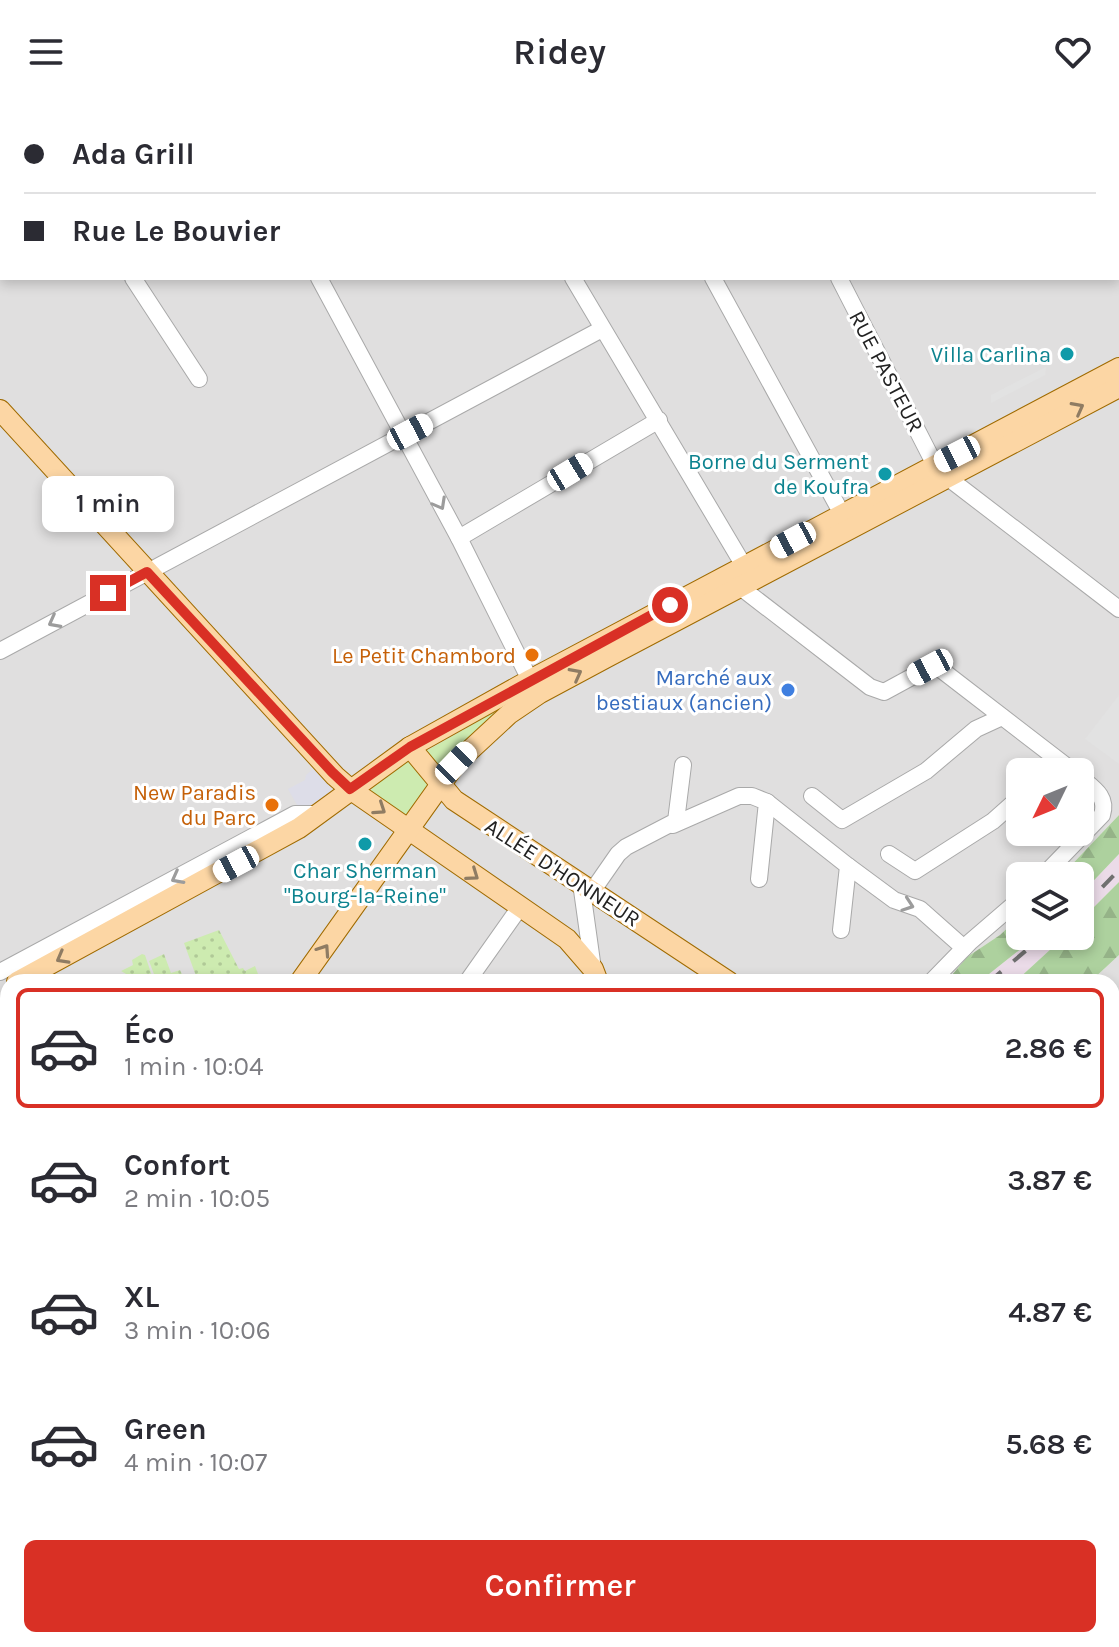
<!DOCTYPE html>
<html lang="fr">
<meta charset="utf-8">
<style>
body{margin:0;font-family:Karla,sans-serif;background:#f2f2f3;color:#2b2b33;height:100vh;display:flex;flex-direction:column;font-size:30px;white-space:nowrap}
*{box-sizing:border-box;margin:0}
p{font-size:26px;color:#7c7c81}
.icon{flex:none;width:44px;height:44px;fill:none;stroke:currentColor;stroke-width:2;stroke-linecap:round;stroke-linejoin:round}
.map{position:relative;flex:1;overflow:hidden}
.side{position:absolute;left:0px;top:870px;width:1120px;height:674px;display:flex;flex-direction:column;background:#fff;border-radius:24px 24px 0 0;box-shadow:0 4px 12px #0003}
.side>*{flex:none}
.top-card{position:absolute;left:0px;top:0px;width:1120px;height:176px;box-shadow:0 4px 12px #0003;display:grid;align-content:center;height:176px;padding:0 24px;background:#fff}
.needle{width:52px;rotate:227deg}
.buttons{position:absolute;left:1006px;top:654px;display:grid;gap:16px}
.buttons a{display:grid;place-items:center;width:88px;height:88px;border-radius:12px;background:#fff;box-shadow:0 4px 12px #0003;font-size:40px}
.end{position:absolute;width:36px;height:36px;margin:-18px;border:10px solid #d93025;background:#fff;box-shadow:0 0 0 4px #fff}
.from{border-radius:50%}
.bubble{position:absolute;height:56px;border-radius:12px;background:#fff;box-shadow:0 4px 12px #0003;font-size:26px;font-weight:600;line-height:56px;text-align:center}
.car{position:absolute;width:24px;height:48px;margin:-24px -12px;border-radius:10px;box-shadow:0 0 6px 2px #0007;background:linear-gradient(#fff 24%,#345 0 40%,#fff 0 76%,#345 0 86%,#fff 0)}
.top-card b{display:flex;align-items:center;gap:28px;height:76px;font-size:30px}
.top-card b+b{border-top:2px solid #e1e1e2}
.top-card i{width:20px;height:20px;background:#2b2b33}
ul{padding:14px 0 0;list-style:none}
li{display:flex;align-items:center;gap:24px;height:120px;margin:0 16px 12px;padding:0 8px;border:4px solid transparent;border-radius:12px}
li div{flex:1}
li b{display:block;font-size:30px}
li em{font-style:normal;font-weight:600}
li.current{border-color:#d93025}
li>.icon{width:72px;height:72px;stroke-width:1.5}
.button{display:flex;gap:16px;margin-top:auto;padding:16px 24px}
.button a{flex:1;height:92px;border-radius:12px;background:#d93025;color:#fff;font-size:32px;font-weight:600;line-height:92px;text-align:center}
header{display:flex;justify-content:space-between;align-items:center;height:104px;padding:0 24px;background:#fff;font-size:36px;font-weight:600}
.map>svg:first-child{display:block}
.residential{fill:#e0dfdf;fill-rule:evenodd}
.education{fill:#ffffe5}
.railway{fill:#ebdbe8}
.grass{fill:#cdebb0}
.forest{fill:url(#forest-firs)}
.garden{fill:url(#garden-dots)}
.pitch{fill:#88e0be}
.parking{fill:#e2e2e2}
.plaza{fill:#dddde8}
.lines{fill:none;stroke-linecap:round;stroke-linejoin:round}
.minor-casing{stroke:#a9a9a9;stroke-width:18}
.major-casing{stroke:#a06b00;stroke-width:22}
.minor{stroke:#fff;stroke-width:16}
.major{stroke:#fcd6a4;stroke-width:20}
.rail{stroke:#707070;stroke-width:4;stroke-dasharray:16 16;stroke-linecap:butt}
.oneway{stroke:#8f7c63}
.oneway2{stroke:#9c9c9c}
.route{stroke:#d93025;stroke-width:10}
.culture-dot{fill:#0f9aa8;stroke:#fff;stroke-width:3}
.food-dot{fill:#e8710a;stroke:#fff;stroke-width:3}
.shop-dot{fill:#3f7fe0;stroke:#fff;stroke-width:3}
.labels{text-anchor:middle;stroke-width:6;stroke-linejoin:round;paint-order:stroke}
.culture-label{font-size:22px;fill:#0d838f;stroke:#fff;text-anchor:end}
.street-label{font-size:22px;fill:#222;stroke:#fff}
.food-label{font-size:22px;fill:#c56008;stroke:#fff;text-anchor:end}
.shop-label{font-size:22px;fill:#366cbe;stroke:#fff;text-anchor:end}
</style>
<header><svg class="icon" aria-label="menu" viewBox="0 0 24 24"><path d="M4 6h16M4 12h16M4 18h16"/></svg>Ridey<svg class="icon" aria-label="heart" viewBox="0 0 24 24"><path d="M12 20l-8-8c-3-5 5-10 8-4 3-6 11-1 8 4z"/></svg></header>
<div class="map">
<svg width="1119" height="1543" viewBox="0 0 1119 1543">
<defs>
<pattern id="forest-firs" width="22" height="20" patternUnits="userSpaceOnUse" patternTransform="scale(2)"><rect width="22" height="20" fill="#add19e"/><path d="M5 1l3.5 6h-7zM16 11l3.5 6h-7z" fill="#95b388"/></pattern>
<pattern id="garden-dots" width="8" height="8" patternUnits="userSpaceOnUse" patternTransform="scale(2)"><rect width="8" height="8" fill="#cdebb0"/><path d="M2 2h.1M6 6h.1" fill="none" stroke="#b0c997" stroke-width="1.8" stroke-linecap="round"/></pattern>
</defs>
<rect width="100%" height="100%" fill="#f2efe9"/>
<!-- residential -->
<g class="residential">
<path d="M0 0H1119V711L1061 772H1020V812L1000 831 967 853 946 878H8V1264L0 1285 4 1294 8 1292V1302L0 1305ZM2 2H1118V174H2ZM1020 668H1080V728H1020Z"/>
<path d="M1119 851V1543H540L536 1536H1112V878H1090Z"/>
<path d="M8 1436V1536H496L500 1543H0V1441Z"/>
</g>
<!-- education -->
<path class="education" d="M1112 1187 1119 1191V1543H956L953 1536H1112Z"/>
<!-- railway -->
<g class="railway">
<path d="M1119 750V778L1080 817V791Z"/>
<path d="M1037 832H1065L1015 878H979Z"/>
<path d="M8 1302V1436L0 1441V1305Z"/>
<path d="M496 1536H536L540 1543H500Z"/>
</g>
<!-- grass -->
<g class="grass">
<path d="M534 581 442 666 426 647 493 609Z"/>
<path d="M405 658H410L429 680 408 711H403L374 691 371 687 373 682Z"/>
</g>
<!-- forest -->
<g class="forest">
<path d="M1119 711V750L1080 791V772H1061Z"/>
<path d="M1119 778V851L1090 878H1015L1065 832H1080V817Z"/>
<path d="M1020 812V832H1037L979 878H946L967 853 1000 831Z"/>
<path d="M1112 1433 1119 1437V1543H1090L1083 1536H1112Z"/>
</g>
<!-- garden -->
<g class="garden">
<path d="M219 826 239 865 243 864 245 867 255 862 261 878H157L149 857 164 850 171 869 180 866 185 877 196 872 184 839Z"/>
<path d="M142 850 145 851 154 878H140L121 867 133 861 132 856Z"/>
<path d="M8 1021V1065L0 1068V1024Z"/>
</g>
<!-- pitch -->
<path class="pitch" d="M1119 1291V1336L1112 1331V1301Z"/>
<!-- parking -->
<g class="parking">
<path d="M1046 263 1045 271 991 299V291Z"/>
<path d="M1119 591V660L1085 635Z"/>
</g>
<!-- plaza -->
<g class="plaza">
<path d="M317 662 331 680V687L326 696 304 713 288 685 305 676 306 671Z"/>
<path d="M0 1214 8 1219V1264L0 1285 4 1294 8 1292V1302L0 1305Z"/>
</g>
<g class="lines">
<!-- minor casing -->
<g class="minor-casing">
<g id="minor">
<path d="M228 0 229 2"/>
<path d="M470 0 471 2"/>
<path d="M631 0 632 2"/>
<path d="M748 0 749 2"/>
<path d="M1050 0 1051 2"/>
<path d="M257 2 261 0"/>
<path d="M541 2 545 0"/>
<path d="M0 14 2 19"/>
<path d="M0 147 2 146"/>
<path d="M1118 155 1119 158"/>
<path d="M133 174 199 275"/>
<path d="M319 174 459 434 530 576"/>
<path d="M573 174 744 462"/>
<path d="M713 174 842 410"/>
<path d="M839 174 935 361"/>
<path d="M947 373 1119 505"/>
<path d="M459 434 659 316"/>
<path d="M739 482 870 583 884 588 930 563 939 564 1074 668"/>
<path d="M0 547 602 225"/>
<path d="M812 692 842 716 926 667 976 625 1002 613"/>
<path d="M767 698 848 762 841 826"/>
<path d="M673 721 739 692H752L767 698 759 775"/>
<path d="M889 750 915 767 993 717 1020 693"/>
<path d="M848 762 894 796 920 805 964 844"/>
<path d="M1043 772 1102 711C1108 692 1093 684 1080 673"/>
<path d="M581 779 593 865"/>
<path d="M593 786 618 750 626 743 676 717 683 661"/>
<path d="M0 868 295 710H318"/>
<path d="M467 878 520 803"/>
<path d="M931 878 970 838 1020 795"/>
<path d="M1112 959 1119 952"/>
<path d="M0 1206 8 1211"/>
<path d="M226 1536 229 1543"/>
<path d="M490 1536 495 1543"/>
<path d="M749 1536 753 1543"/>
<path d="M8 1543 29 1536"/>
</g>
</g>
<!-- major casing -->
<g class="major-casing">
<g id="major">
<path d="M0 306 335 672 350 685 567 835 593 865 598 878"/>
<path d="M410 643 454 696 729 878"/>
<path d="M17 878 299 724 410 643 530 576 1119 264"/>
<path d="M300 878 456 659 509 610 540 589 609 552 1119 283"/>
<path d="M1112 1135 1119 1139"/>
<path d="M0 1140 8 1134"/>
<path d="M939 1536 942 1543"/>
</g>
</g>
<!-- minor -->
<use href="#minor" class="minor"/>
<!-- major -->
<use href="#major" class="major"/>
<!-- rail -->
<g class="rail">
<path d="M1080 806 1119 766"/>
<path d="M989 878 1043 832"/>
<path d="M0 1335 8 1332"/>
<path d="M0 1389 8 1387"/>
<path d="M512 1536 517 1543"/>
</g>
</g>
<!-- one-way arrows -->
<defs><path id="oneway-chevron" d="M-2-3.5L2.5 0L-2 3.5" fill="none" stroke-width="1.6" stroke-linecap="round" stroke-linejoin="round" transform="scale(2)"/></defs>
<g class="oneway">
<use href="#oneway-chevron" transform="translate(1078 304) rotate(-28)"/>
<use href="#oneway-chevron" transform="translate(576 570) rotate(-28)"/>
<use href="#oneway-chevron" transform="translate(380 705) rotate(34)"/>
<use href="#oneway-chevron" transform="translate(473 771) rotate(35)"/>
<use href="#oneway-chevron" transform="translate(324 846) rotate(-56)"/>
<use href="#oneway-chevron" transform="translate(62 854) rotate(151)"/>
</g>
<g class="oneway2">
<use href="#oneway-chevron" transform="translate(440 400) rotate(61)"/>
<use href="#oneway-chevron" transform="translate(54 518) rotate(152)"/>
<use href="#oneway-chevron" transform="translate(177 774) rotate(152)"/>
<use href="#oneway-chevron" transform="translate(908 801) rotate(19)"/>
</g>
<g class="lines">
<!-- route -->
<path class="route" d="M108 489 147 468 332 668 350 685 410 643 670 501"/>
</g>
<!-- markers -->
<g class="culture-dot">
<circle cx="1067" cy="250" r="8"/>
<circle cx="885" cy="370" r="8"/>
<circle cx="365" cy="740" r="8"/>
</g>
<g class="food-dot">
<circle cx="532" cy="551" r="8"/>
<circle cx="272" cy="701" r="8"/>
</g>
<circle class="shop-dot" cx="788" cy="586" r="8"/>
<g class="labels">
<!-- culture labels -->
<g class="culture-label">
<text x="1051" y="258">Villa Carlina</text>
<text x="869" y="365">Borne du Serment<tspan x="869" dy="25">de Koufra</tspan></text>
<text x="365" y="774" text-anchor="middle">Char Sherman<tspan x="365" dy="25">"Bourg-la-Reine"</tspan></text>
</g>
<!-- street labels -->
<g class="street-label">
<text transform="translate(887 267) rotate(62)" y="8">RUE PASTEUR</text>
<text transform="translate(563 768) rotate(33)" y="8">ALLÉE D'HONNEUR</text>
</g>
<!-- food labels -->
<g class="food-label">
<text x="516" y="559">Le Petit Chambord</text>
<text x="256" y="696">New Paradis<tspan x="256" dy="25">du Parc</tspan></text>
</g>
<!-- shop labels -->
<g class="shop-label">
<text x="772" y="581">Marché aux<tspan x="772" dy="25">bestiaux (ancien)</tspan></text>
</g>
</g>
</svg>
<div class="buttons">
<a><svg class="needle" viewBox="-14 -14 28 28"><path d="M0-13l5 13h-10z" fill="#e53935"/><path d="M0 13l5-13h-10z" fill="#7c7c81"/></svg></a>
<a><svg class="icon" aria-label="layers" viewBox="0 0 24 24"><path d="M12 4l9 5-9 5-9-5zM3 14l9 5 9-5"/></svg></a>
</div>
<i class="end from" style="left:670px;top:501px"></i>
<i class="end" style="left:108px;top:489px"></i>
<div class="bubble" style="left:42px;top:372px;width:132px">1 min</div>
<i class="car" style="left:410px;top:328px;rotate:62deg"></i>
<i class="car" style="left:957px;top:350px;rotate:243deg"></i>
<i class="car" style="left:570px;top:368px;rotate:59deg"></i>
<i class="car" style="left:793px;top:436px;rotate:242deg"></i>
<i class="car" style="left:930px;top:563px;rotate:242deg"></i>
<i class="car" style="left:456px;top:659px;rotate:44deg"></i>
<i class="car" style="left:236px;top:760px;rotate:242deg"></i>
<div class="top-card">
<b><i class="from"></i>Ada Grill</b>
<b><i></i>Rue Le Bouvier</b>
</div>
<section class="side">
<ul>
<li class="current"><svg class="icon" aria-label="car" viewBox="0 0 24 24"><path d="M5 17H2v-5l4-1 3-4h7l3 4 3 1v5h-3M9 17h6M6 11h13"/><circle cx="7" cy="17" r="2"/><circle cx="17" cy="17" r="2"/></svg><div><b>Éco</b><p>1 min · 10:04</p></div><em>2.86 €</em></li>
<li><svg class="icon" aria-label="car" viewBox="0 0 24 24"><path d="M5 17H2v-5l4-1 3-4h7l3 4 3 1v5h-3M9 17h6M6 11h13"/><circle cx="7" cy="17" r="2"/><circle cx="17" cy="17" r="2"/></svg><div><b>Confort</b><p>2 min · 10:05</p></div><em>3.87 €</em></li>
<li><svg class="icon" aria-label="car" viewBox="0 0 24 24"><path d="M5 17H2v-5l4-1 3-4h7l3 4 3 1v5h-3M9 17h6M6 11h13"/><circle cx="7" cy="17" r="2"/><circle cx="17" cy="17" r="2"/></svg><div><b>XL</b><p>3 min · 10:06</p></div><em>4.87 €</em></li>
<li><svg class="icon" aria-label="car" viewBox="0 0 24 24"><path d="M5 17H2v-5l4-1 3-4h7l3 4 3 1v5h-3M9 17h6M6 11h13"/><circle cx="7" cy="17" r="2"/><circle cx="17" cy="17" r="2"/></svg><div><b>Green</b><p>4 min · 10:07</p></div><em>5.68 €</em></li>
</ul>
<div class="button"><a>Confirmer</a></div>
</section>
</div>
